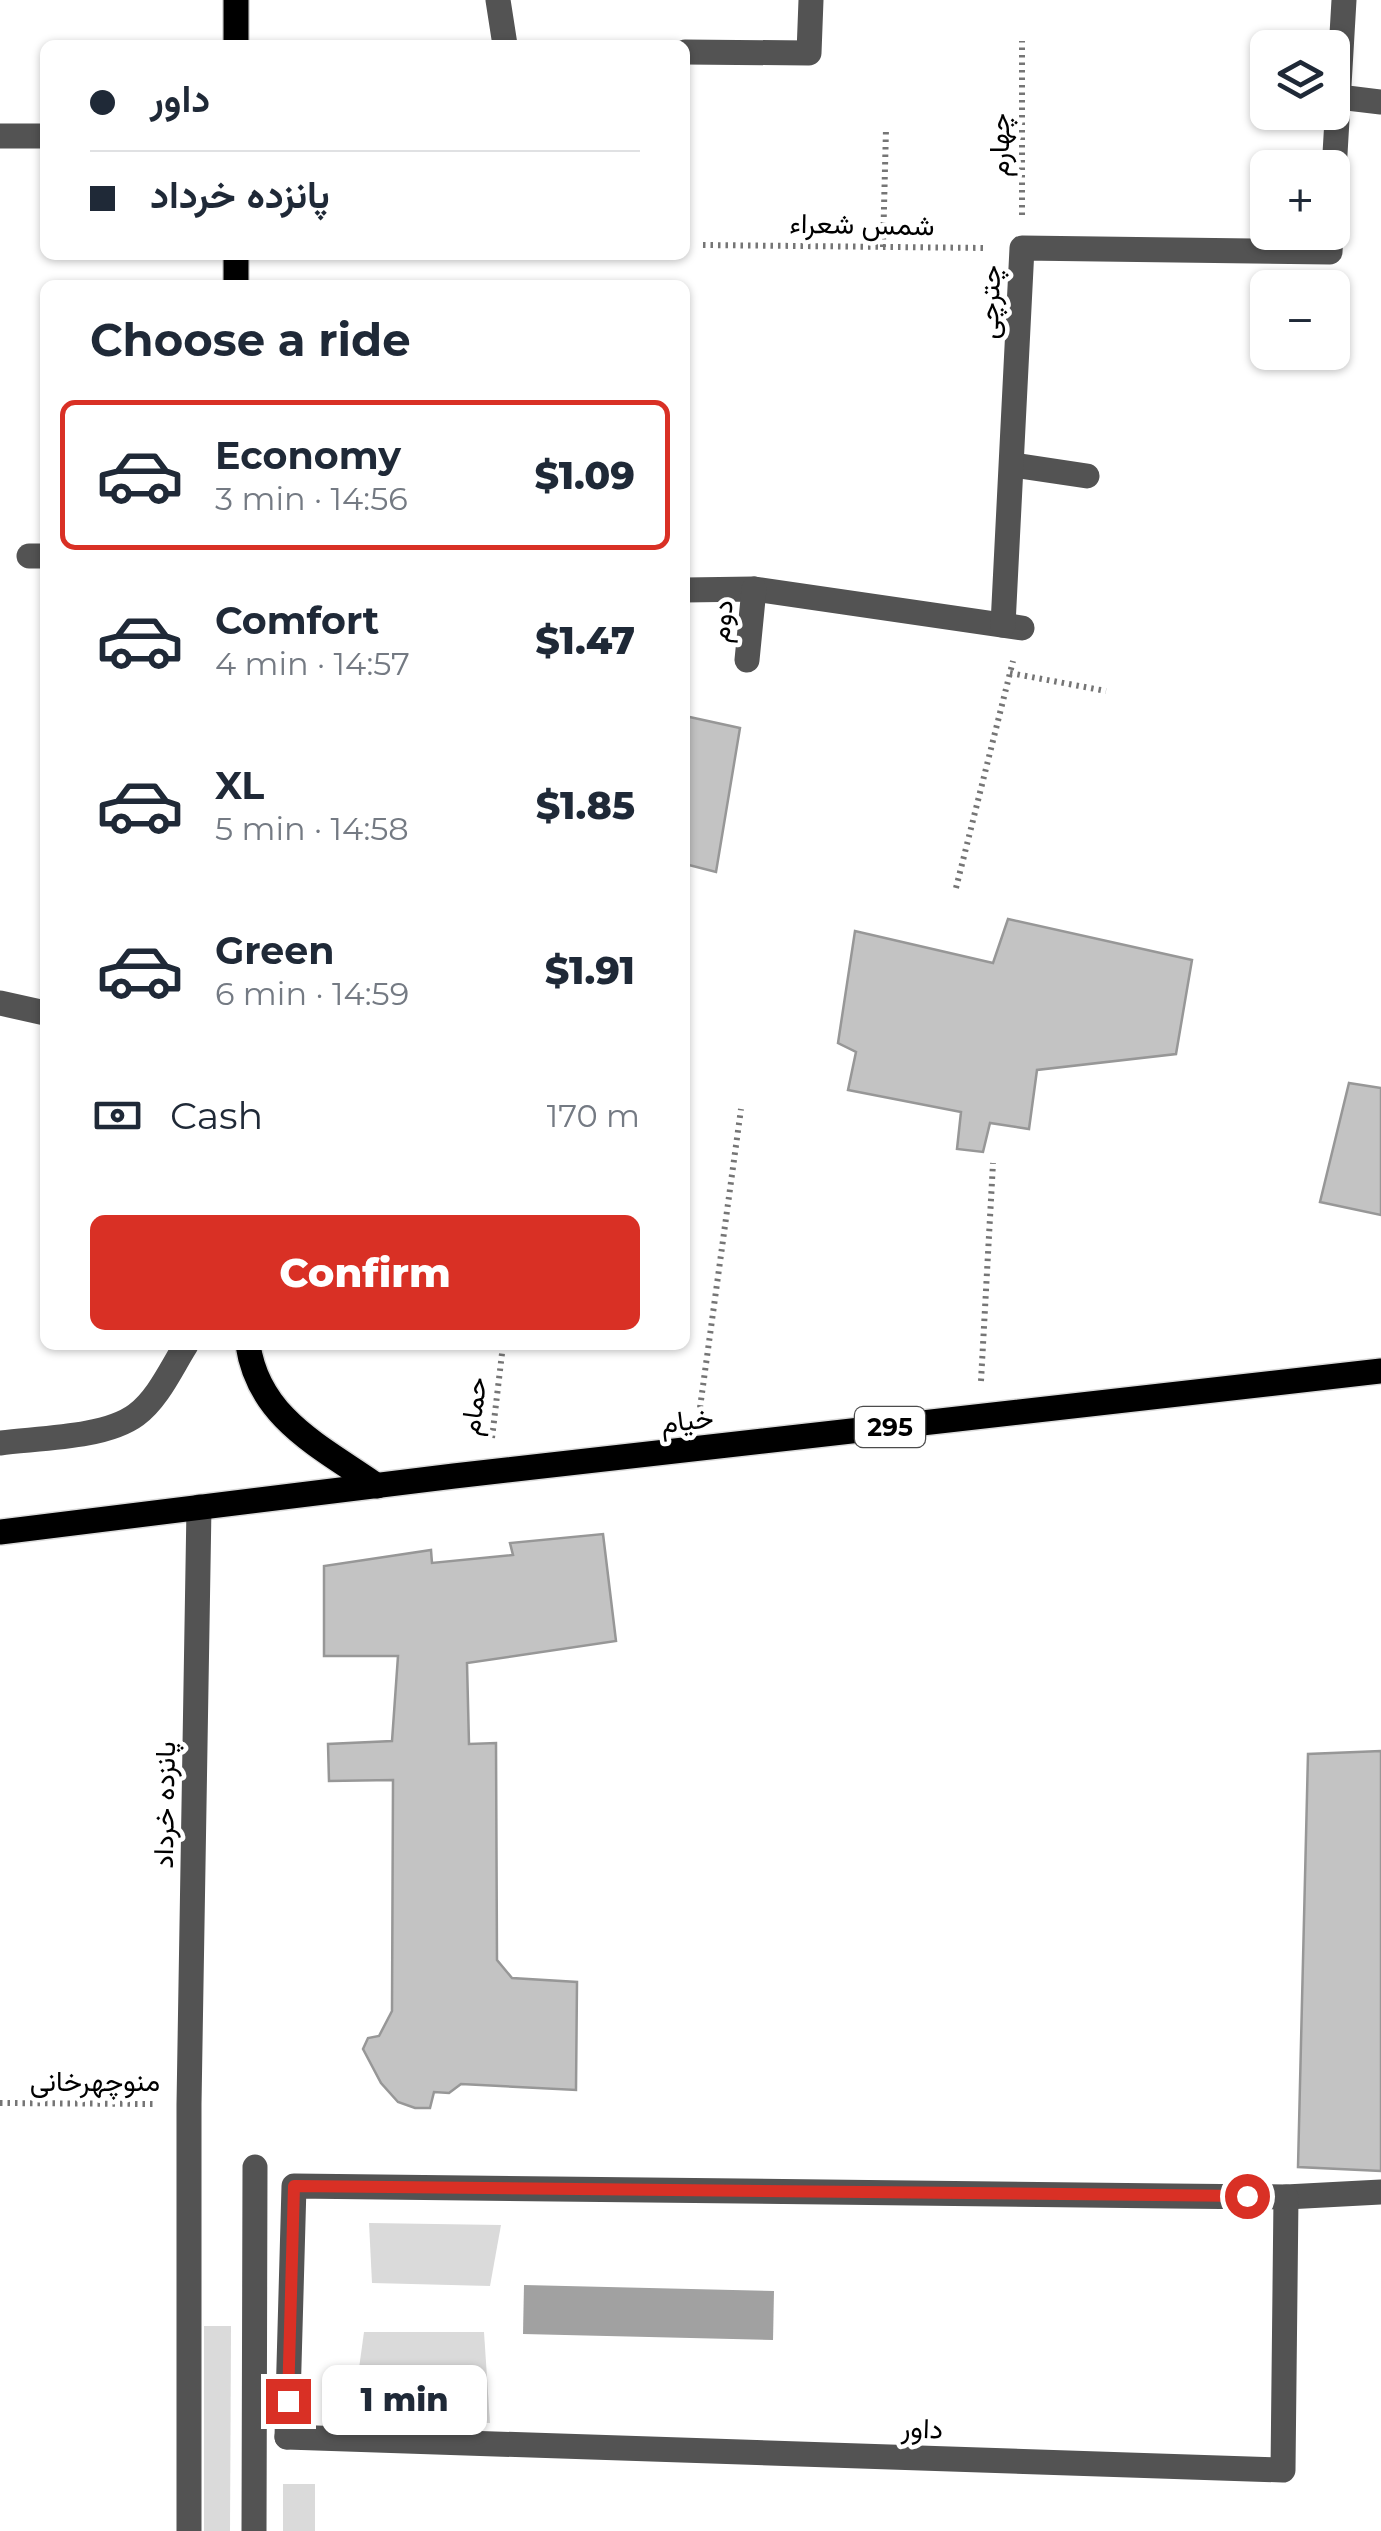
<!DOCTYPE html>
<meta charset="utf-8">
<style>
body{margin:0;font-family:Montserrat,Vazirmatn,sans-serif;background:#f6f6f7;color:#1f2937;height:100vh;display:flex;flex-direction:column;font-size:38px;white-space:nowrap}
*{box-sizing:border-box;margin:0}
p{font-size:32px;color:#747a83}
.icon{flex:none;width:55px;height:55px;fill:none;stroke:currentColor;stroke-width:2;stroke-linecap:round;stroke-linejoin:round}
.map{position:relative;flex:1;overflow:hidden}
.side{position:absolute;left:40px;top:280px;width:650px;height:1070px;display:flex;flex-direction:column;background:#fff;border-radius:15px;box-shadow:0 2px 8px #0004}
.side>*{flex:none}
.hud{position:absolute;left:40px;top:40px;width:650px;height:220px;border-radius:15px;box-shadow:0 2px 8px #0004;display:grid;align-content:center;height:220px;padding:0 50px;background:#fff}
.fabs{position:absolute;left:1250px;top:30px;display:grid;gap:20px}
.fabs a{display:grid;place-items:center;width:100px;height:100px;border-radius:15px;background:#fff;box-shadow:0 2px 8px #0004;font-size:50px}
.end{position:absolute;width:45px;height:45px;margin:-22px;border:12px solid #d93025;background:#fff;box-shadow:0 0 0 5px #fff}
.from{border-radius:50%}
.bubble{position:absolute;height:70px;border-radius:15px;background:#fff;box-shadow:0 2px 8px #0004;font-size:32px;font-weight:800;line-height:70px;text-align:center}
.hud b{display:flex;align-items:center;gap:35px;height:95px;font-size:38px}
.hud b+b{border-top:2px solid #e0e1e3}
.hud i{width:25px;height:25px;background:#1f2937}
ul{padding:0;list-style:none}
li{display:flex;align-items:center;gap:30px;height:150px;margin:0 20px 15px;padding:0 30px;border:5px solid transparent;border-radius:15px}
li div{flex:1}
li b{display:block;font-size:38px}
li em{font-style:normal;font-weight:800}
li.current{border-color:#d93025}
li>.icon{width:90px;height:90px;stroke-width:1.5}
h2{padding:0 50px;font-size:45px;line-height:120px}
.pay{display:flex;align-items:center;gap:25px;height:110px;padding:0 50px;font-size:38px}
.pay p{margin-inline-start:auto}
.cta{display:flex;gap:20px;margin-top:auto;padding:20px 50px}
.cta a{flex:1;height:115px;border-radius:15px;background:#d93025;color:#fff;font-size:40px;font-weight:800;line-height:115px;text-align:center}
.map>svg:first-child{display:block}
.green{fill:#dadada}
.water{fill:#a1a1a1}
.building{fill:#c3c3c3;stroke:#979797;stroke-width:2.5}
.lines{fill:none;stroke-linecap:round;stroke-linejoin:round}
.major-casing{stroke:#dbdbdb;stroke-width:28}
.path{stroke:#757575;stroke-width:6;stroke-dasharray:2.5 5;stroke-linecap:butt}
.minor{stroke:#535353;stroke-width:25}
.major{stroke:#000;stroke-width:25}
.route{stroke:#d93025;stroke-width:12}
.labels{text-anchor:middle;stroke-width:9;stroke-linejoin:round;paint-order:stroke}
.shield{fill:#fff;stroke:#4c4c4c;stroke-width:2.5}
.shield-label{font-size:25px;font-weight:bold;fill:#000}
.street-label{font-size:28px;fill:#000;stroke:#fff}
</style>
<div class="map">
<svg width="1381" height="2531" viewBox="0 0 1381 2531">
<rect width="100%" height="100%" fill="#fff"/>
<!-- green -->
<g class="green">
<path d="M369 2223 501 2225 490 2286 372 2283Z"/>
<path d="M204 2326H231L230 2531H204Z"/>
<path d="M364 2332H484L490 2423 352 2419Z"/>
<rect x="283" y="2484" width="32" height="47"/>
</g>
<!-- water -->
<path class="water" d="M524 2285 774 2291 773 2340 523 2334Z"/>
<!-- building -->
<g class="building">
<path d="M685 716 740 728 716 872 685 864Z"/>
<path d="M1008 919 1192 960 1176 1054 1037 1070 1029 1129 990 1123 983 1152 957 1149 961 1112 848 1090 856 1052 838 1043 855 931 993 963Z"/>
<path d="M1349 1083 1381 1088V1215L1320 1202Z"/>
<path d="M603 1534 616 1641 467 1663 469 1744 496 1743 497 1960 512 1978 577 1982 576 2090 461 2084 449 2093 434 2092 430 2108H415L398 2102 381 2083 363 2049 368 2038 379 2036 392 2011 393 1780 329 1781 328 1744 392 1741 398 1656H324V1566L431 1550 432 1563 513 1555 510 1543Z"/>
<path d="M1381 1751V2171L1298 2167 1308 1754Z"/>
</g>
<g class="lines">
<!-- major casing -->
<g class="major-casing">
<g id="major">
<path d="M236 0V45"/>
<path d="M236 255V285"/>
<path d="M248 1345C259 1419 322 1447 377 1486"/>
<path d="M0 1532 454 1476 1381 1371"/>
</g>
</g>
<!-- path -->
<g class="path">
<path d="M1022 215V41"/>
<path d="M703 245 987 248"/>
<path d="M883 247 886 129"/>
<path d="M1010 673 1106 691"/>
<path d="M956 888 1013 661"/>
<path d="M981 1381 993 1163"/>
<path d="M699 1415 741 1109"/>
<path d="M492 1438 503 1345"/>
<path d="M0 2103 154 2104"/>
</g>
<!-- minor -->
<g class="minor">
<path d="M498 0 505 45"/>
<path d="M685 52 809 53 811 0"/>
<path d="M1339 97 1381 102"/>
<path d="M0 136H45"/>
<path d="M1332 205 1344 0"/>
<path d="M1013 465 1087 476"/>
<path d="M29 556H45"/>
<path d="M685 590 754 589 1022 628"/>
<path d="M1003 625 1022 248 1330 252 1331 232"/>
<path d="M747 660 754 589"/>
<path d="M0 1003 45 1013"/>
<path d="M0 1443C39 1438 105 1438 136 1415 158 1399 172 1367 186 1345"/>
<path d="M287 2437 294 2186 1170 2196 1286 2197 1381 2192"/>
<path d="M287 2437 1283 2470 1286 2197"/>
<path d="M189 2531V2104L199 1507"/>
<path d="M254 2531 255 2167"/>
</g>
<!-- major -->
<use href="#major" class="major"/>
</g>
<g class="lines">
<!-- route -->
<path class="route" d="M288 2401 294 2186 1247 2196"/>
</g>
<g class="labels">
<!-- shield labels -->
<rect class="shield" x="855" y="1407" width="70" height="40" rx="8"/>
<g class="shield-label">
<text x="890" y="1436">295</text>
</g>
<!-- street labels -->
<g class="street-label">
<text transform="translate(999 145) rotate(-90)" y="10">چهارم</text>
<text transform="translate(862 224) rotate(1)" y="10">شمس شعراء</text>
<text transform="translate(989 302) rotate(-88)" y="10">چترچی</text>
<text transform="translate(721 621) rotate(-84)" y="10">دوم</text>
<text transform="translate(473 1406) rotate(-83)" y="10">حمام</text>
<text transform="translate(687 1420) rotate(-7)" y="10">خیام</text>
<text transform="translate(164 1805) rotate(-89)" y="10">پانزده خرداد</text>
<text x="95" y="2091">منوچهرخانی</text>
<text transform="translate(922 2428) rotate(2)" y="10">داور</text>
</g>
</g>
</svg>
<div class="fabs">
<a><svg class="icon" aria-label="layers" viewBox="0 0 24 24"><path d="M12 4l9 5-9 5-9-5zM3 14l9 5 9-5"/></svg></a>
<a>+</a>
<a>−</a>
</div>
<i class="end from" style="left:1247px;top:2196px"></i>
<i class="end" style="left:288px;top:2401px"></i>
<div class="bubble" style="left:322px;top:2365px;width:165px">1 min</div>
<div class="hud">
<b><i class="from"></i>داور</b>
<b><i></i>پانزده خرداد</b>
</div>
<section class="side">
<h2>Choose a ride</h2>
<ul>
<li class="current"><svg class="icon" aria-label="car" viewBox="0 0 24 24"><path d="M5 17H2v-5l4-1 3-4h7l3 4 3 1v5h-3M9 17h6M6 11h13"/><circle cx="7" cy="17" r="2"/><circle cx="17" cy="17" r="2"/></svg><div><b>Economy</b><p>3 min · 14:56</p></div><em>$1.09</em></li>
<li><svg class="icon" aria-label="car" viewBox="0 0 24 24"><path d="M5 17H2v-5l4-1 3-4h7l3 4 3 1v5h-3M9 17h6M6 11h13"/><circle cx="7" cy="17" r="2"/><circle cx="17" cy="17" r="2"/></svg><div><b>Comfort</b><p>4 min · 14:57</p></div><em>$1.47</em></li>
<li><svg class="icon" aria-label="car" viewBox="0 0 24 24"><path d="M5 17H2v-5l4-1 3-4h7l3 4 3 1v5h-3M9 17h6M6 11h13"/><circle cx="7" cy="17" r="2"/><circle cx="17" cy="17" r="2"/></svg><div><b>XL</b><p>5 min · 14:58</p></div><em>$1.85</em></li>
<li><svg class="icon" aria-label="car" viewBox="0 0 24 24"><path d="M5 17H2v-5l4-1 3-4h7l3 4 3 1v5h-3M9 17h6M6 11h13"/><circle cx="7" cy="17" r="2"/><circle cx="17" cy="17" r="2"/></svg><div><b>Green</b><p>6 min · 14:59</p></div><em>$1.91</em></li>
</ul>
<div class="pay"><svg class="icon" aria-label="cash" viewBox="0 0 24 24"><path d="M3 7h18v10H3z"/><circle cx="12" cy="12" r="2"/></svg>Cash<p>170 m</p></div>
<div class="cta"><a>Confirm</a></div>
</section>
</div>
